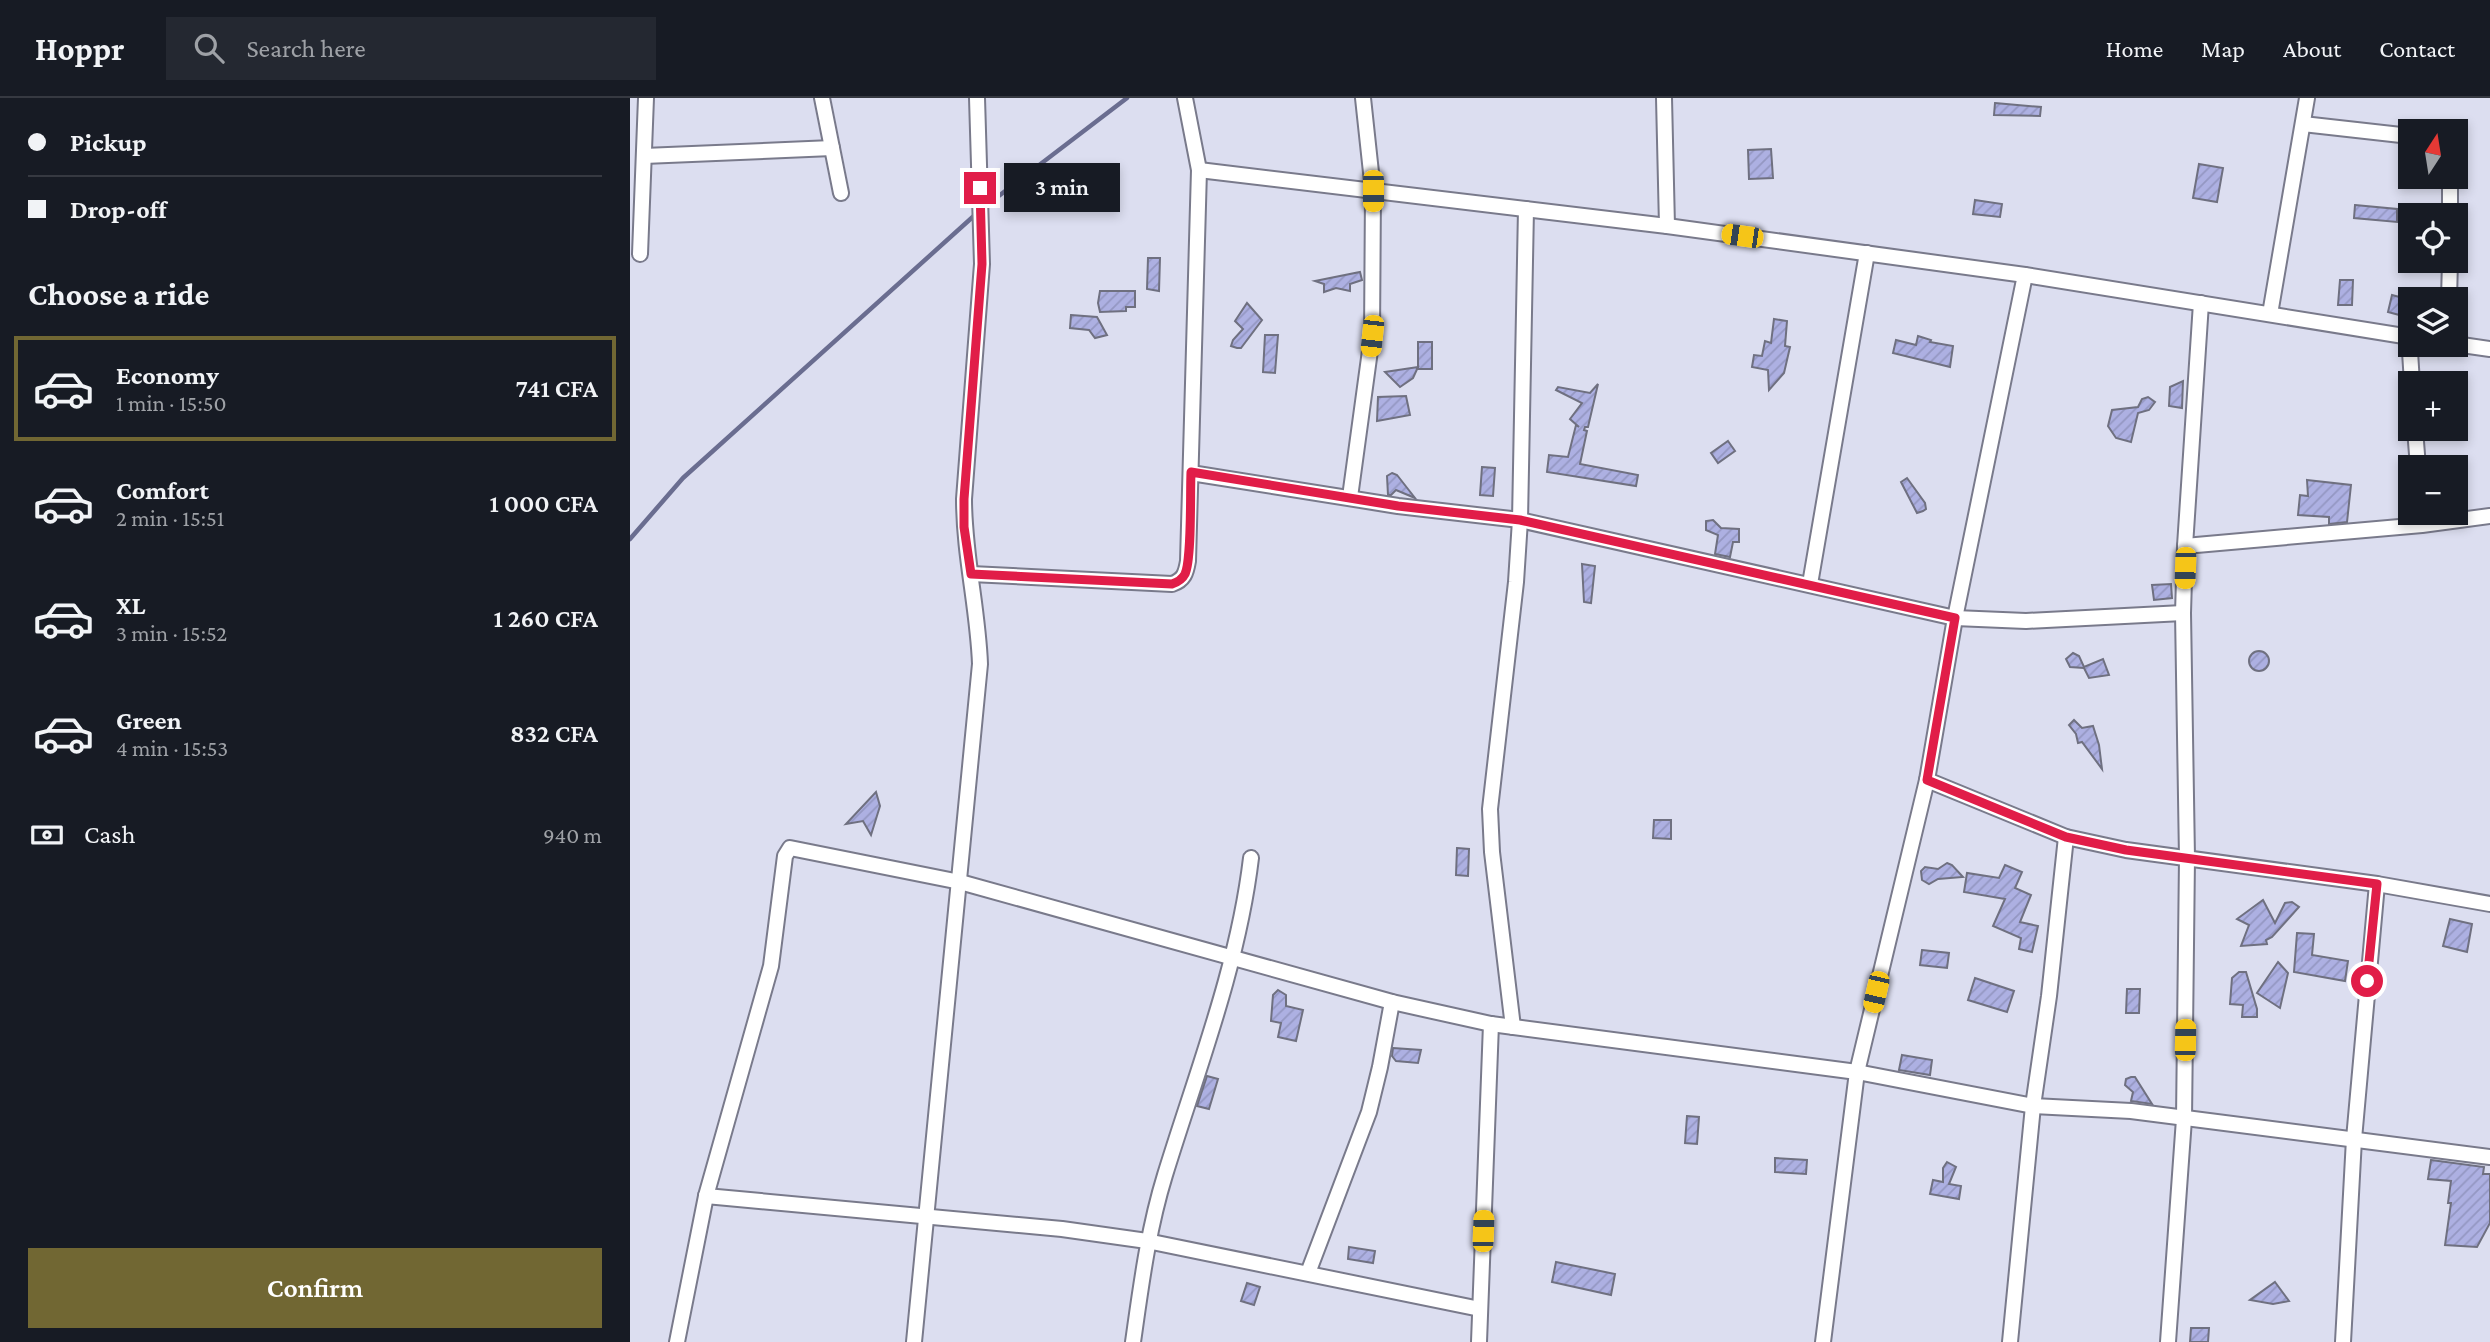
<!DOCTYPE html>
<meta charset="utf-8">
<style>
body{margin:0;font-family:"Crimson Pro",serif;background:#242831;color:#f1f3f6;height:100vh;display:flex;flex-direction:column;font-size:26px;white-space:nowrap}
*{box-sizing:border-box;margin:0}
p{font-size:23px;color:#9ea1a6}
.icon{flex:none;width:38px;height:38px;fill:none;stroke:currentColor;stroke-width:2;stroke-linecap:round;stroke-linejoin:round}
.map{position:relative;flex:1;overflow:hidden}
.drawer{display:flex;flex-direction:column;background:#171b24;width:630px}
.drawer>*{flex:none}
.banner{display:grid;align-content:center;height:154px;padding:0 28px;background:#171b24}
.needle{width:46px;rotate:12deg}
.controls{position:absolute;left:1768px;top:21px;display:grid;gap:14px}
.controls a{display:grid;place-items:center;width:70px;height:70px;border-radius:0px;background:#171b24;box-shadow:0 4px 10px #0003;font-size:35px}
.end{position:absolute;width:32px;height:32px;margin:-16px;border:9px solid #e11d48;background:#fff;box-shadow:0 0 0 4px #fff}
.from{border-radius:50%}
.bubble{position:absolute;height:49px;border-radius:0px;background:#171b24;box-shadow:0 4px 10px #0003;font-size:23px;font-weight:600;line-height:49px;text-align:center}
.car{position:absolute;width:21px;height:42px;margin:-21px -10px;border-radius:9px;box-shadow:0 0 5px 2px #0007;background:linear-gradient(#f5c518 24%,#345 0 40%,#f5c518 0 76%,#345 0 86%,#f5c518 0)}
.banner b{display:flex;align-items:center;gap:24px;height:66px;font-size:26px}
.banner b+b{border-top:2px solid #363941}
.banner i{width:18px;height:18px;background:#f1f3f6}
ul{padding:0;list-style:none}
li{display:flex;align-items:center;gap:21px;height:105px;margin:0 14px 10px;padding:0 14px;border:4px solid transparent;border-radius:0px}
li div{flex:1}
li b{display:block;font-size:26px}
li em{font-style:normal;font-weight:600}
li.selected{border-color:#716733}
li>.icon{width:63px;height:63px;stroke-width:1.5}
h2{padding:0 28px;font-size:32px;line-height:84px}
.pay{display:flex;align-items:center;gap:18px;height:77px;padding:0 28px;font-size:26px}
.pay p{margin-inline-start:auto}
.primary-button{display:flex;gap:14px;margin-top:auto;padding:14px 28px}
.primary-button a{flex:1;height:80px;border-radius:0px;background:#716733;color:#fff;font-size:28px;font-weight:600;line-height:80px;text-align:center}
header{display:flex;align-items:center;gap:42px;box-sizing:border-box;height:98px;padding:0 35px;background:#171b24;border-bottom:2px solid #363941}
header strong{font-size:33px}
nav{display:flex;gap:38px;margin-inline-start:auto;font-size:24px}
.search{width:490px;height:63px;background:#242831;display:flex;align-items:center;gap:18px;box-sizing:border-box;padding:0 24px;border-radius:0px;color:#9ea1a6;font-size:26px}
main{display:flex;flex:1;min-height:0}
.map>svg:first-child{display:block}
.lines{fill:none;stroke-linecap:round;stroke-linejoin:round}
.stream{stroke:#6a6d90;stroke-width:4.5}
.building{fill:url(#building-hatch);stroke:#6f7080;stroke-width:2}
.minor-casing{stroke:#797a8b;stroke-width:18}
.minor{stroke:#fff;stroke-width:14}
.route{stroke:#e11d48;stroke-width:9}
</style>
<header>
<strong>Hoppr</strong>
<div class="search"><svg class="icon" aria-label="search" viewBox="0 0 24 24"><circle cx="10" cy="10" r="6"/><path d="M15 15l6 6"/></svg>Search here</div>
<nav><a>Home</a><a>Map</a><a>About</a><a>Contact</a></nav>
</header>
<main>
<section class="drawer">
<div class="banner">
<b><i class="from"></i>Pickup</b>
<b><i></i>Drop-off</b>
</div>
<h2>Choose a ride</h2>
<ul>
<li class="selected"><svg class="icon" aria-label="car" viewBox="0 0 24 24"><path d="M5 17H2v-5l4-1 3-4h7l3 4 3 1v5h-3M9 17h6M6 11h13"/><circle cx="7" cy="17" r="2"/><circle cx="17" cy="17" r="2"/></svg><div><b>Economy</b><p>1 min · 15:50</p></div><em>741 CFA</em></li>
<li><svg class="icon" aria-label="car" viewBox="0 0 24 24"><path d="M5 17H2v-5l4-1 3-4h7l3 4 3 1v5h-3M9 17h6M6 11h13"/><circle cx="7" cy="17" r="2"/><circle cx="17" cy="17" r="2"/></svg><div><b>Comfort</b><p>2 min · 15:51</p></div><em>1 000 CFA</em></li>
<li><svg class="icon" aria-label="car" viewBox="0 0 24 24"><path d="M5 17H2v-5l4-1 3-4h7l3 4 3 1v5h-3M9 17h6M6 11h13"/><circle cx="7" cy="17" r="2"/><circle cx="17" cy="17" r="2"/></svg><div><b>XL</b><p>3 min · 15:52</p></div><em>1 260 CFA</em></li>
<li><svg class="icon" aria-label="car" viewBox="0 0 24 24"><path d="M5 17H2v-5l4-1 3-4h7l3 4 3 1v5h-3M9 17h6M6 11h13"/><circle cx="7" cy="17" r="2"/><circle cx="17" cy="17" r="2"/></svg><div><b>Green</b><p>4 min · 15:53</p></div><em>832 CFA</em></li>
</ul>
<div class="pay"><svg class="icon" aria-label="cash" viewBox="0 0 24 24"><path d="M3 7h18v10H3z"/><circle cx="12" cy="12" r="2"/></svg>Cash<p>940 m</p></div>
<div class="primary-button"><a>Confirm</a></div>
</section>
<div class="map">
<svg width="1860" height="1244" viewBox="0 0 1860 1244">
<defs>
<pattern id="building-hatch" width="6" height="6" patternUnits="userSpaceOnUse" patternTransform="scale(1.75)"><rect width="6" height="6" fill="#adb0e2"/><path d="M-1 1l2-2M0 6l6-6M5 7l2-2" fill="none" stroke="#9497c2"/></pattern>
</defs>
<rect width="100%" height="100%" fill="#dcdef0"/>
<g class="lines">
<!-- stream -->
<g class="stream">
<path d="M353 110 497 0"/>
<path d="M0 441 53 380 346 116"/>
</g>
</g>
<!-- building -->
<g class="building">
<path d="M1365 5 1411 9 1410 18 1364 17Z"/>
<path d="M1141 51 1143 80 1119 81 1118 52Z"/>
<path d="M1569 66 1593 70 1587 104 1563 100Z"/>
<path d="M1345 102 1372 106 1370 119 1343 116Z"/>
<path d="M1725 107 1767 111V124L1724 120Z"/>
<path d="M518 160H530L529 193 517 191Z"/>
<path d="M730 174 732 182 720 186V193L706 190 694 194V186L685 183Z"/>
<path d="M1710 182H1723L1722 207H1708Z"/>
<path d="M470 193H505V209H496V213L470 214 468 205Z"/>
<path d="M1762 197 1777 201 1773 218 1758 214Z"/>
<path d="M617 205 632 222 611 250H607L601 248 603 242 613 231 605 223Z"/>
<path d="M441 217 467 219 477 237 465 240 459 232 440 230Z"/>
<path d="M1144 221 1157 223 1155 248 1160 249 1154 275 1139 292 1138 272 1122 269 1124 257 1132 258 1135 243 1141 245Z"/>
<path d="M635 237H648L645 275 633 274Z"/>
<path d="M1288 238 1301 242 1300 244 1323 248 1320 269 1263 255 1266 242 1286 247Z"/>
<rect x="788" y="244" width="14" height="27"/>
<path d="M788 269 783 280 770 289 755 274Z"/>
<path d="M1553 283 1552 310 1539 308 1540 289Z"/>
<path d="M968 286 958 329H955L954 332 957 333 950 366 1008 377 1006 388 917 374 919 357 938 359 946 327 949 329 940 321 952 305 926 292 928 289 960 295Z"/>
<path d="M776 298 780 317 747 323 748 299Z"/>
<path d="M1518 299 1525 304 1519 312 1508 315 1501 344 1486 340 1478 328 1482 312 1508 309 1512 301Z"/>
<path d="M1098 343 1105 353 1088 365 1081 355Z"/>
<path d="M852 369 865 370 863 398 850 397Z"/>
<path d="M762 375 767 377 785 400 766 392 761 397H758L757 378Z"/>
<path d="M1277 380 1295 405 1296 411 1293 413 1287 415 1271 384Z"/>
<path d="M1677 382 1721 387 1717 424 1699 426V419L1668 417 1670 397 1678 398Z"/>
<path d="M1083 422 1091 430 1109 431V444H1103L1100 459 1085 456 1088 437 1076 432V423Z"/>
<path d="M952 466 965 468 961 505 954 504Z"/>
<path d="M1541 486 1542 500 1524 502 1522 487Z"/>
<circle cx="1629" cy="563" r="10"/>
<path d="M1443 555 1449 558 1454 569 1473 561 1479 577 1459 580 1454 570 1440 569 1436 561Z"/>
<path d="M1444 622 1452 630 1463 628 1469 647 1472 671 1452 644 1448 645 1446 636 1439 627Z"/>
<path d="M246 694 250 708 241 737 233 723 216 726Z"/>
<path d="M1024 722H1041V741L1023 740Z"/>
<path d="M827 750 839 751 838 778 826 777Z"/>
<path d="M1317 765 1322 767 1333 779 1308 781 1299 786 1292 782 1291 773 1295 769 1308 771Z"/>
<path d="M1375 767 1392 774 1385 790 1401 797 1390 824 1408 828 1402 854 1389 851 1391 840 1363 828 1375 801 1334 794 1337 775 1369 780Z"/>
<path d="M1633 802 1645 825 1655 805 1662 804 1669 809 1642 839 1636 842 1637 846 1611 848 1619 827 1607 821Z"/>
<path d="M1820 821 1842 826 1837 854 1813 848Z"/>
<path d="M1667 835 1684 836 1682 857 1718 863 1715 883 1664 874Z"/>
<path d="M1292 852 1319 855 1317 870 1290 867Z"/>
<path d="M1648 864 1658 875 1650 910 1627 895Z"/>
<path d="M1609 874H1616L1627 911V919H1612L1613 907 1600 906 1602 880Z"/>
<path d="M1345 880 1384 893 1377 914 1338 902Z"/>
<path d="M1497 891H1510L1509 915H1496Z"/>
<path d="M648 892 656 897V908L673 912 666 943 648 939 651 925 641 923 643 897Z"/>
<path d="M763 950 791 952 788 965 766 963 762 958Z"/>
<path d="M1272 957 1302 962 1300 977 1269 972Z"/>
<path d="M577 978 588 981 579 1011 567 1008Z"/>
<path d="M1501 979H1505L1522 1006 1501 1003 1503 994 1495 987 1496 981Z"/>
<path d="M1057 1018 1069 1019 1067 1046 1055 1045Z"/>
<path d="M1145 1060 1177 1062 1176 1076 1145 1074Z"/>
<path d="M1801 1062 1854 1069 1853 1076H1860V1125L1847 1149 1815 1147 1821 1105H1818L1821 1083 1798 1081Z"/>
<path d="M1317 1064 1326 1069 1319 1086 1331 1088 1329 1101 1300 1096 1303 1082 1313 1084V1070Z"/>
<path d="M719 1149 745 1153 743 1165 718 1161Z"/>
<path d="M926 1164 985 1176 981 1197 922 1184Z"/>
<path d="M1645 1184 1659 1203 1643 1206 1620 1202Z"/>
<path d="M617 1185 630 1189 624 1207 611 1203Z"/>
<path d="M1561 1230H1579L1578 1244H1560Z"/>
</g>
<g class="lines">
<!-- minor casing -->
<g class="minor-casing">
<g id="minor">
<path d="M192 0 211 95"/>
<path d="M1034 0 1037 128"/>
<path d="M1673 26 1771 37 1780 41"/>
<path d="M14 58 202 50"/>
<path d="M569 72 1037 128 1395 177 1780 239"/>
<path d="M1817 79 1820 89V117"/>
<path d="M10 156 16 0"/>
<path d="M1819 201 1820 163"/>
<path d="M1640 216 1677 0"/>
<path d="M1779 238 1782 285"/>
<path d="M1825 246 1860 251"/>
<path d="M1785 331 1788 369"/>
<path d="M561 375 768 408 890 422 1325 520 1396 523 1553 515"/>
<path d="M720 399 742 238 743 93 733 0"/>
<path d="M1555 448 1792 427 1860 418"/>
<path d="M341 476 542 486C554 482 556 475 558 463L569 72 555 0"/>
<path d="M1180 486 1237 155"/>
<path d="M1297 682 1436 739 1496 752 1747 786 1860 806"/>
<path d="M883 929 862 754 860 711 886 484 890 422 896 111"/>
<path d="M76 1098 432 1131 517 1143 850 1211"/>
<path d="M678 1175 739 1014 750 969 762 904"/>
<path d="M47 1244 76 1098 141 868 155 758 160 750 330 784 762 904 861 926 1227 974 1403 1008 1501 1013 1860 1059"/>
<path d="M284 1244 350 566C348 511 334 457 334 401L352 166 347 0"/>
<path d="M503 1244C511 1188 518 1132 535 1077 567 973 608 869 621 760"/>
<path d="M849 1244 861 926"/>
<path d="M1193 1244 1227 974 1297 682 1325 520 1395 177"/>
<path d="M1380 1244 1403 1008 1419 898 1436 739"/>
<path d="M1538 1244 1554 1021 1557 760 1553 515 1555 448 1571 205"/>
<path d="M1713 1244 1724 1041 1747 786"/>
</g>
</g>
<!-- minor -->
<use href="#minor" class="minor"/>
</g>
<g class="lines">
<!-- route -->
<path class="route" d="M350 90 352 166 334 401V429L341 476 542 486C548 484 552 482 555 476 562 461 560 395 561 374L768 408 890 422 1325 520 1297 682 1436 739 1496 752 1747 786 1737 883"/>
</g>
</svg>
<div class="controls">
<a><svg class="needle" viewBox="-14 -14 28 28"><path d="M0-13l5 13h-10z" fill="#e53935"/><path d="M0 13l5-13h-10z" fill="#9ea1a6"/></svg></a>
<a><svg class="icon" aria-label="locate" viewBox="0 0 24 24"><circle cx="12" cy="12" r="6"/><path d="M12 2v4M12 18v4M2 12h4M18 12h4"/></svg></a>
<a><svg class="icon" aria-label="layers" viewBox="0 0 24 24"><path d="M12 4l9 5-9 5-9-5zM3 14l9 5 9-5"/></svg></a>
<a>+</a>
<a>−</a>
</div>
<i class="end from" style="left:1737px;top:883px"></i>
<i class="end" style="left:350px;top:90px"></i>
<div class="bubble" style="left:374px;top:65px;width:116px">3 min</div>
<i class="car" style="left:743px;top:93px;rotate:180deg"></i>
<i class="car" style="left:1112px;top:138px;rotate:278deg"></i>
<i class="car" style="left:742px;top:238px;rotate:186deg"></i>
<i class="car" style="left:1555px;top:470px;rotate:182deg"></i>
<i class="car" style="left:1246px;top:894px;rotate:193deg"></i>
<i class="car" style="left:1555px;top:942px;rotate:1deg"></i>
<i class="car" style="left:853px;top:1133px;rotate:2deg"></i>
</div>
</main>
